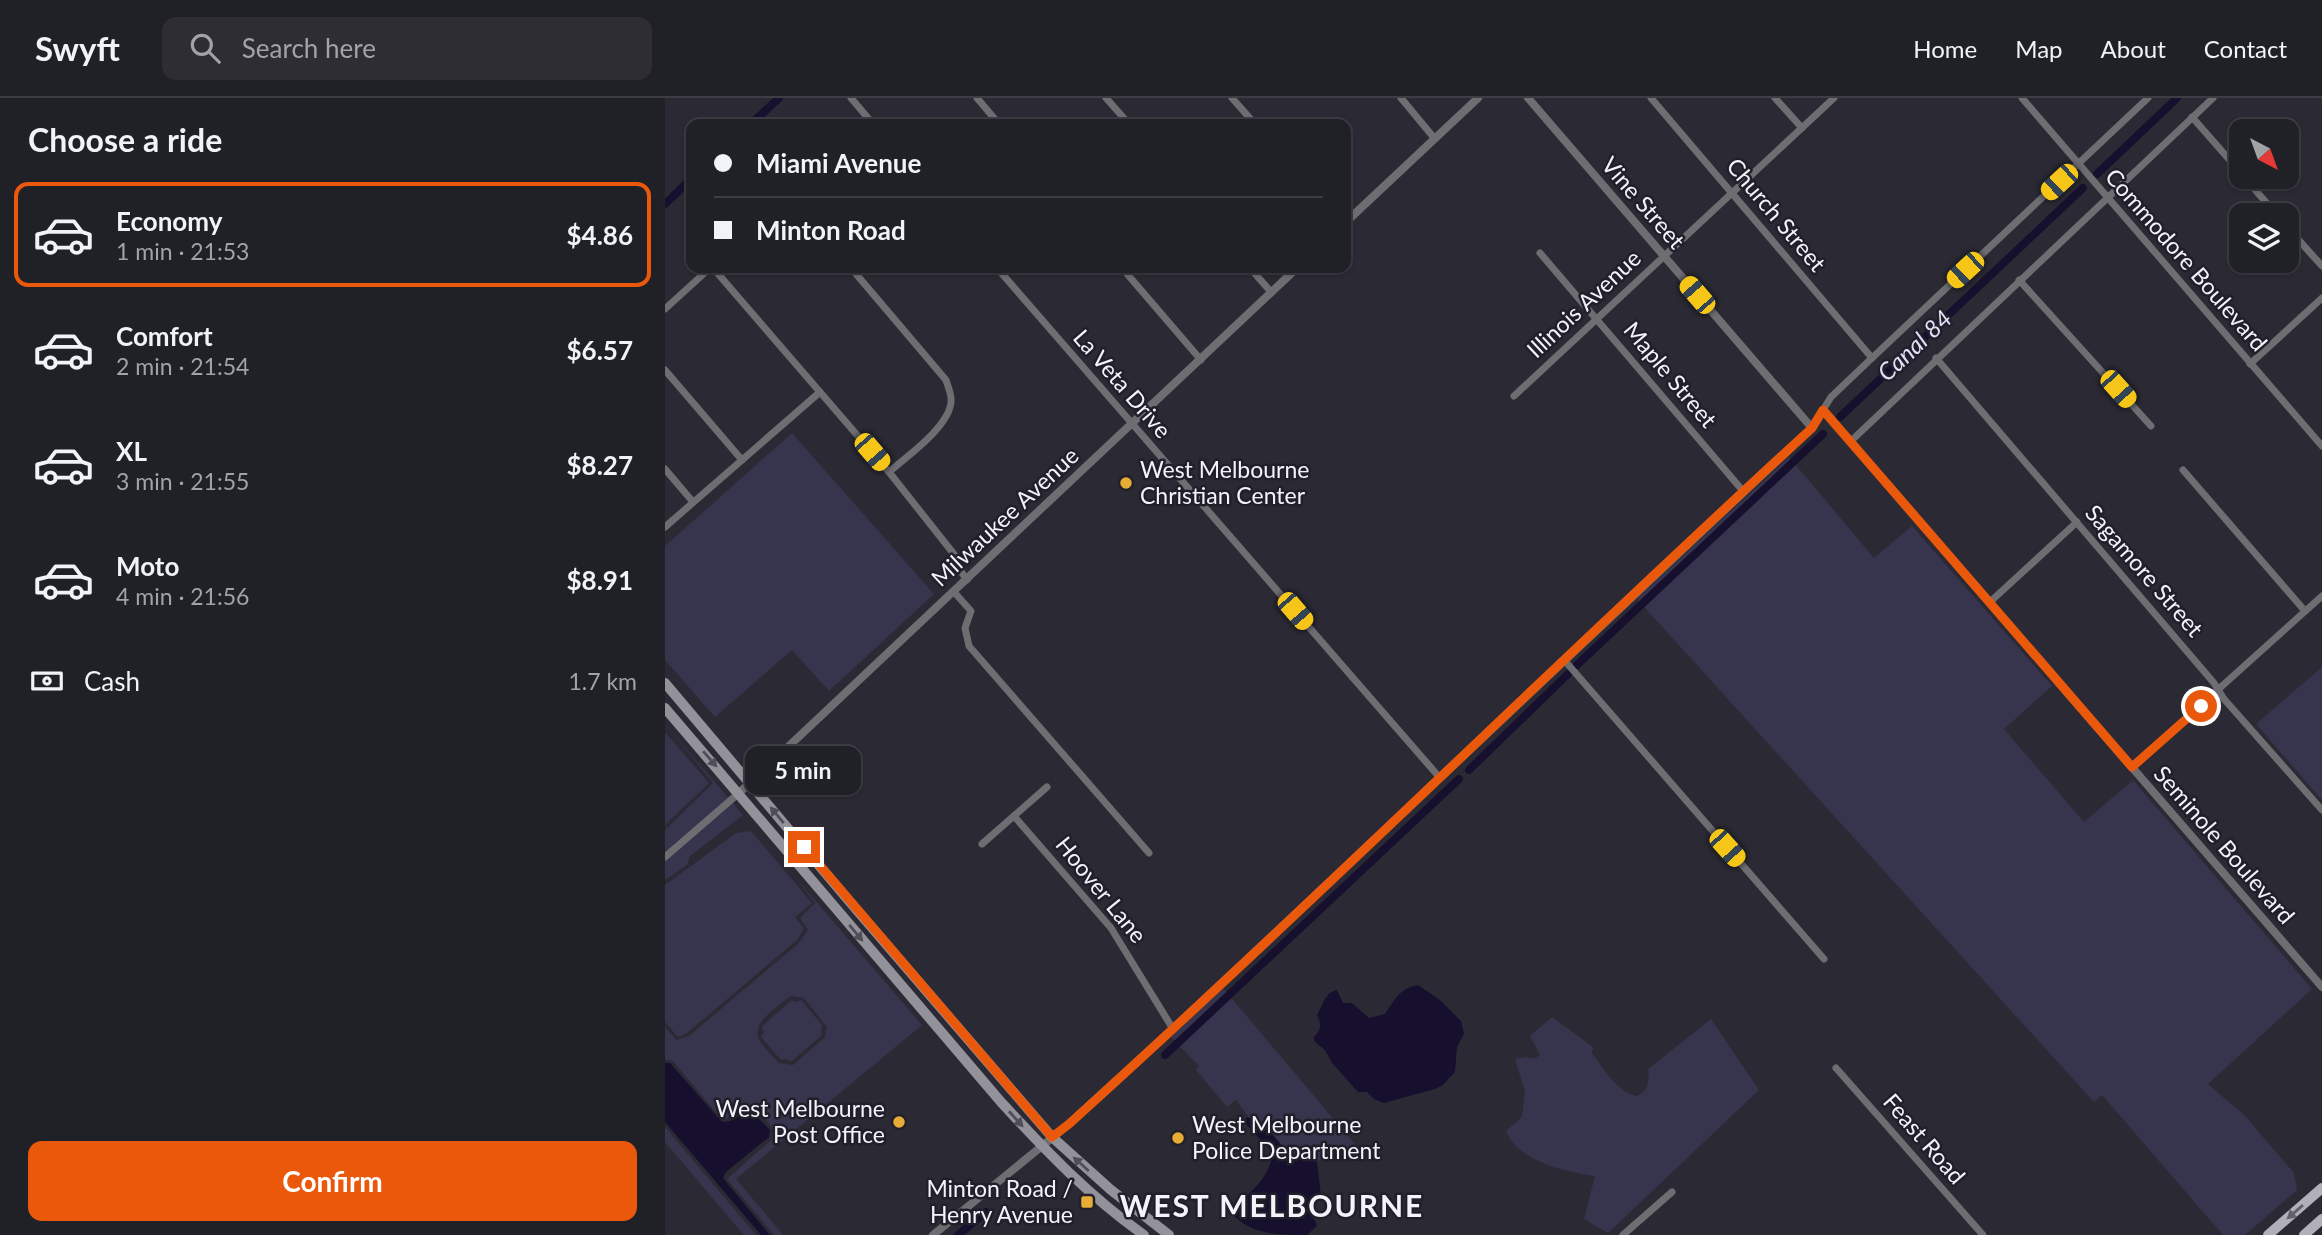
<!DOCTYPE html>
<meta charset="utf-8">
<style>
body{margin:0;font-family:Lato,sans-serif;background:#2d2d33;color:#f1f3f6;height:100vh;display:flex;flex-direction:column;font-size:26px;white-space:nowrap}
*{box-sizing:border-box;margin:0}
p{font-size:23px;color:#a2a3a7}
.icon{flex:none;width:38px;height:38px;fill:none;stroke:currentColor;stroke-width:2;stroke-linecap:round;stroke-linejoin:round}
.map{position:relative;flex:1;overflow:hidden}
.side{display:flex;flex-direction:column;background:#202027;width:665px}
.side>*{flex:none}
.hud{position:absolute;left:21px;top:21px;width:665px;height:154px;border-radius:14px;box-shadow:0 2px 5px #0004,0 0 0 2px #3d3e44;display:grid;align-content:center;height:154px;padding:0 28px;background:#202027}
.needle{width:46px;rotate:139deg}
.fabs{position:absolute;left:1564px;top:21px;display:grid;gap:14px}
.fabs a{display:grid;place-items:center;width:70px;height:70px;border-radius:14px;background:#202027;box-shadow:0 2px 5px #0004,0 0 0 2px #3d3e44;font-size:35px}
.end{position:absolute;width:32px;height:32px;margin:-16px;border:9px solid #ea580c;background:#fff;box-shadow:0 0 0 4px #fff}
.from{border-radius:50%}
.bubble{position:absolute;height:49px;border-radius:14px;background:#202027;box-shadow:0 2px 5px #0004,0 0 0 2px #3d3e44;font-size:23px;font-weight:700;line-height:49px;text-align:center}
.car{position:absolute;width:21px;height:42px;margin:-21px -10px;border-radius:9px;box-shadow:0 0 5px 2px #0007;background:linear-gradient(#f5c518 24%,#345 0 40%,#f5c518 0 76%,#345 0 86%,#f5c518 0)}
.hud b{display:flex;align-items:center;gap:24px;height:66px;font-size:26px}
.hud b+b{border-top:2px solid #3d3e44}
.hud i{width:18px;height:18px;background:#f1f3f6}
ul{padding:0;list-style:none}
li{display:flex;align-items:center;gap:21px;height:105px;margin:0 14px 10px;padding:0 14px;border:4px solid transparent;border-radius:14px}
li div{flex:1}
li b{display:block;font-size:26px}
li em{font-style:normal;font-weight:700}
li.active{border-color:#ea580c}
li>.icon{width:63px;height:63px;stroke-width:1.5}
h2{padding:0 28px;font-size:32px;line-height:84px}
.pay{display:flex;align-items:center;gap:18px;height:77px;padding:0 28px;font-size:26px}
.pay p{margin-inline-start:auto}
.button{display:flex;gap:14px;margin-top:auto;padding:14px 28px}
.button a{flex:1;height:80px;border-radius:14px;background:#ea580c;color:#fff;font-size:28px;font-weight:700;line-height:80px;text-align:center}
header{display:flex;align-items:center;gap:42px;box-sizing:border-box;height:98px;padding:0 35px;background:#202027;border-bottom:2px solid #3d3e44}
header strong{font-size:33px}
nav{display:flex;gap:38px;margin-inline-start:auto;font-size:24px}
.search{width:490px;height:63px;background:#2d2d33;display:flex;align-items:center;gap:18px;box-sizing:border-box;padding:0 24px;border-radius:14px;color:#a2a3a7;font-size:26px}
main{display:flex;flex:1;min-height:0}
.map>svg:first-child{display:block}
.green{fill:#37344d;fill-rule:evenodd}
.water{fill:#16102e}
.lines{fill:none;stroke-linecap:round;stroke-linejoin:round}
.canal{stroke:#16102e;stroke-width:8}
.minor{stroke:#6d6d72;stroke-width:7}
.tertiary{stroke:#6d6d72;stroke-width:8}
.secondary{stroke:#93929b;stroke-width:10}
.primary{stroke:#b0afba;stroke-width:10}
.oneway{fill:#4f4e57}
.oneway2{fill:#61606b}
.route{stroke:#ea580c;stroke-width:9}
.poi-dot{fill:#e7ac36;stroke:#21202a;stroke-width:2.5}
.labels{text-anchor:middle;stroke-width:5;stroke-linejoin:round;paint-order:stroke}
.street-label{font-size:23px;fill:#f3f3fa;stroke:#21202a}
.poi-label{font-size:23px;fill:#f3f3fa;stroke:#21202a;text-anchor:start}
.water-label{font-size:24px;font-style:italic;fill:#e2e0f9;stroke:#21202a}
.district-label{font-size:30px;font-weight:bold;letter-spacing:2px;fill:#f3f3fa;stroke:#21202a}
</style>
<header>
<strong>Swyft</strong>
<div class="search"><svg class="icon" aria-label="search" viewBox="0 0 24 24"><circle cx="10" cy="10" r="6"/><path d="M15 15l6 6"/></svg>Search here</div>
<nav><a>Home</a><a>Map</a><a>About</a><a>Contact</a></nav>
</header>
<main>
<section class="side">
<h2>Choose a ride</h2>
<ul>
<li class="active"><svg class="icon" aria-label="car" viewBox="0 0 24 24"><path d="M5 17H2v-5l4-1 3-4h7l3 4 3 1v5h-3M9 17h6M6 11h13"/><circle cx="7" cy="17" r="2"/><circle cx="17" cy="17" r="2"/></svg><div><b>Economy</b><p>1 min · 21:53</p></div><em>$4.86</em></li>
<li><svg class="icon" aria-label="car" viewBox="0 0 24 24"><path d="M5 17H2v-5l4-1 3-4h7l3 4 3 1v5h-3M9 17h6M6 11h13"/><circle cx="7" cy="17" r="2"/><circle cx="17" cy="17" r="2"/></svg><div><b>Comfort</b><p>2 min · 21:54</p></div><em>$6.57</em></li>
<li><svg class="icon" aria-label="car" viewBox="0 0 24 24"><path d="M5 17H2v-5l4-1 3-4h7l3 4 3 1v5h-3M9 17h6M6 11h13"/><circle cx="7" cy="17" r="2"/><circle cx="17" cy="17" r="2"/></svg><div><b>XL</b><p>3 min · 21:55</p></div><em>$8.27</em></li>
<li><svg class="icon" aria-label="car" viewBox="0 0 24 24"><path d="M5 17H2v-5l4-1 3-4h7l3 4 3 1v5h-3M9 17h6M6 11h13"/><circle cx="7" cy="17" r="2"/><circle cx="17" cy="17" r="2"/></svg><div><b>Moto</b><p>4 min · 21:56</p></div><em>$8.91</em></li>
</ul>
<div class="pay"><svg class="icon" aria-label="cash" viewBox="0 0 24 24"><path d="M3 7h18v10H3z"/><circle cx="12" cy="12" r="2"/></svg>Cash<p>1.7 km</p></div>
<div class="button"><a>Confirm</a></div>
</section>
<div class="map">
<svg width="1657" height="1137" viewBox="0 0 1657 1137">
<rect width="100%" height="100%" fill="#2b2a34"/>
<!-- green -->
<g class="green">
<path d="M127 335 269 496 164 593 127 552 50 619 0 562V448Z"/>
<path d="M1124 359 1209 460 1247 428 1387 588 1339 631 1419 724 1468 682 1647 891 1543 986 1580 1018 1629 1075 1632 1092 1580 1137H1558L1437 997 1429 1004 972 501Z"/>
<path d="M1657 569V702L1591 626Z"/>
<path d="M0 626 78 717 25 758 22 767 0 782V732L48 685Z"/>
<path d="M0 634 44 685 0 727Z"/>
<path d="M86 733 147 805 130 819 139 831 132 842 22 935 13 939 0 924V787L71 735Z"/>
<path d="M131 780 257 927 71 1081 118 1137H109L62 1081 106 1042 109 1036C106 1025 89 1003 75 1010 70 1012 66 1018 61 1021L55 1019 8 963 0 961V929L11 942 24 938 134 845 143 832 135 820 150 805ZM126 898 139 900 162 929 160 939 128 967 114 965C108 958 96 948 93 939 88 923 115 907 126 898Z"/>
<path d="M558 890 693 1050 686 1056 651 1063 646 1056 625 1057 589 1021 582 1019 583 1018 571 1002 562 1009 531 972 534 968 506 939Z"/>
<path d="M127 902 131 904 136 902 158 928 156 930 157 937 127 963 122 962V960L116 962 96 939 99 934 97 928Z"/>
<path d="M887 919 928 949 927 955C938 970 953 995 972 998 983 992 985 984 983 971L1046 921 1094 992 943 1135 919 1121 930 1078C899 1073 854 1064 841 1033L857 1019 860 994 850 961 861 959 869 961 875 957 865 938Z"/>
<path d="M0 1029 91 1137H79L0 1044Z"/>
</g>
<!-- water -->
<g class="water">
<path d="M753 887 775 902 796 923 799 936 792 949 790 974 778 987 770 991 719 1005 709 1001 702 994H693L667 965 660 952 651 945 648 940C656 932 657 927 652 917 658 907 660 894 672 892L678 905H687L704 920 720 916C730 901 735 890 753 887Z"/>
<path d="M0 965H5L57 1024C84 1024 70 994 105 1032L104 1039 61 1074 58 1080 105 1137H96L0 1024Z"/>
<path d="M582 1019 597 1024 625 1057 646 1056 652 1064 656 1098 641 1112 651 1124 652 1128 642 1137C609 1137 586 1137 564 1113 583 1096 604 1082 608 1055L578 1023Z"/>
</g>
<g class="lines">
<!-- canal -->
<g class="canal">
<path d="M86 26 114 0"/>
<path d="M1432 76 1512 0"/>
<path d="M0 106 26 81"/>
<path d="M1175 319 1418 90"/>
<path d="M912 567 1158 336"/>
<path d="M804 672 903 576"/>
<path d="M500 957 794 681"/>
<path d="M293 1137 321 1114"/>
</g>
<!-- minor -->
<g class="minor">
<path d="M186 0 208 26"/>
<path d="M312 0 334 26"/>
<path d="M441 0 464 26"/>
<path d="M567 0 590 26"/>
<path d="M736 0 770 41"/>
<path d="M986 0 1207 260"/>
<path d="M1110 0 1137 30"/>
<path d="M1357 0 1657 348"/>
<path d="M1527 19 1577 76"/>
<path d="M1579 79 1612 117"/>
<path d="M1622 129 1657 168"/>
<path d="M875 155 1078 393"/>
<path d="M48 170 224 374 292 460 295 472 302 482"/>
<path d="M186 170 281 282C283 289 287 297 286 304 284 329 242 358 224 374"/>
<path d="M332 170 775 680"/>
<path d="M457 170 536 262"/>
<path d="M585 170 606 194"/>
<path d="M1354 182 1486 328"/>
<path d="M0 211 45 170"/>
<path d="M1271 260 1549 585 1559 601 1657 712"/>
<path d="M1585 266 1657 200"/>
<path d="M0 272 77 362"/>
<path d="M849 298 1169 0"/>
<path d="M1158 312 1166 299 1207 260 1483 0"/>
<path d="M1185 344 1548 0"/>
<path d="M0 371 28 404"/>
<path d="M1518 372 1640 513"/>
<path d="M0 429 155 294"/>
<path d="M289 494 306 513 300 530 304 548 484 755"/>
<path d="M1325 504 1412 424"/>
<path d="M900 563 1159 861"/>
<path d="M1467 669 1657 498"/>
<path d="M349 718 446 830 508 931"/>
<path d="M317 746 382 689"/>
<path d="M0 759 74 695"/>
<path d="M1171 970 1318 1137"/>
<path d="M958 1137 1007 1094"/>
</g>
<!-- tertiary -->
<g class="tertiary">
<path d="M863 0 1147 330"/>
<path d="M681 124 813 0"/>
<path d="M74 695 632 170"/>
<path d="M268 1137 404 1026 508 931 1147 330 1158 312 1657 889"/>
</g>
<!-- secondary -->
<g class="secondary">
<path d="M0 585 185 804 387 1039 446 1092 504 1137"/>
<path d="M0 610 336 1004C381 1053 425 1099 479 1137"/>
</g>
<!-- primary -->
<g class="primary">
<path d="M1603 1137 1657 1090"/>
<path d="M1639 1137 1657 1121"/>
</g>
</g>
<!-- one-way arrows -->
<defs><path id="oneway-solid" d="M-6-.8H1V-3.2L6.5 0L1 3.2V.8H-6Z" transform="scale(1.75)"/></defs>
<g class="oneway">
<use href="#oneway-solid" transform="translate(45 661) rotate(49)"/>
<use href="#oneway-solid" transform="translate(112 717) rotate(-130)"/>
<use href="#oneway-solid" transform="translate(191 835) rotate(50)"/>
<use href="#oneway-solid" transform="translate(351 1021) rotate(48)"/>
<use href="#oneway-solid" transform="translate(416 1066) rotate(-138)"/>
</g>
<use class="oneway2" href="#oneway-solid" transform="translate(1630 1114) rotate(139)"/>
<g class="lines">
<!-- route -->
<path class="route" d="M139 749 387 1039 404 1026C656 798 897 559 1147 330L1158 312 1467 669 1536 608"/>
</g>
<!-- markers -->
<g class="poi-dot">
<circle cx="461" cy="385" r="7"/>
<circle cx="234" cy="1024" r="7"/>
<circle cx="513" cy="1040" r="7"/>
<rect x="415" y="1097" width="14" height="14" rx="3.5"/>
</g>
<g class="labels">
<!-- street labels -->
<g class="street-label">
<text transform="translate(978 105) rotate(49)" y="8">Vine Street</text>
<text transform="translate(1111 117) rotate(50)" y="8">Church Street</text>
<text transform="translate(1521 162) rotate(49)" y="8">Commodore Boulevard</text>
<text transform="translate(919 206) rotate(-43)" y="8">Illinois Avenue</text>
<text transform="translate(1005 277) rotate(50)" y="8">Maple Street</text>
<text transform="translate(457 286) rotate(49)" y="8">La Veta Drive</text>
<text transform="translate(340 419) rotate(-43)" y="8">Milwaukee Avenue</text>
<text transform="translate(1479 473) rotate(49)" y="8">Sagamore Street</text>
<text transform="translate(1559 747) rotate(49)" y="8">Seminole Boulevard</text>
<text transform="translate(436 792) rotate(51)" y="8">Hoover Lane</text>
<text transform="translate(1259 1041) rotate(49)" y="8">Feast Road</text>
</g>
<!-- poi labels -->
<g class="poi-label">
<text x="475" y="380">West Melbourne<tspan x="475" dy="26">Christian Center</tspan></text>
<text x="220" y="1019" text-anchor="end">West Melbourne<tspan x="220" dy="26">Post Office</tspan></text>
<text x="527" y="1035">West Melbourne<tspan x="527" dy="26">Police Department</tspan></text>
<text x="408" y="1099" text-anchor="end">Minton Road /<tspan x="408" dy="26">Henry Avenue</tspan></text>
</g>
<!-- water labels -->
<g class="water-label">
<text transform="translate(1250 248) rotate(-43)" y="8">Canal 84</text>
</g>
<!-- district labels -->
<g class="district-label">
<text x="607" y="1119">WEST MELBOURNE</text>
</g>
</g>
</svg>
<div class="fabs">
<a><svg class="needle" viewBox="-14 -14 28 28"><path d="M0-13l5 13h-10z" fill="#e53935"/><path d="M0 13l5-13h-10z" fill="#a2a3a7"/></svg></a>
<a><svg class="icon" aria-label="layers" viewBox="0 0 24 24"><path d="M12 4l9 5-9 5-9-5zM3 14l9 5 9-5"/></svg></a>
</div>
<i class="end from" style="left:1536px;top:608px"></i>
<i class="end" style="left:139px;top:749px"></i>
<div class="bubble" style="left:80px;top:648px;width:116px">5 min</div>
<i class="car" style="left:1394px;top:84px;rotate:227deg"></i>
<i class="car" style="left:1300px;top:172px;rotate:227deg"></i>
<i class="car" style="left:1032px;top:197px;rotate:319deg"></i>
<i class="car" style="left:1453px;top:291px;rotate:138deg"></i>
<i class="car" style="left:207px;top:354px;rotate:139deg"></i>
<i class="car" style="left:630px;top:513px;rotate:139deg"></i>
<i class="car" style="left:1062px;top:750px;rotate:138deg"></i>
<div class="hud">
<b><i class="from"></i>Miami Avenue</b>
<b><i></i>Minton Road</b>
</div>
</div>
</main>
